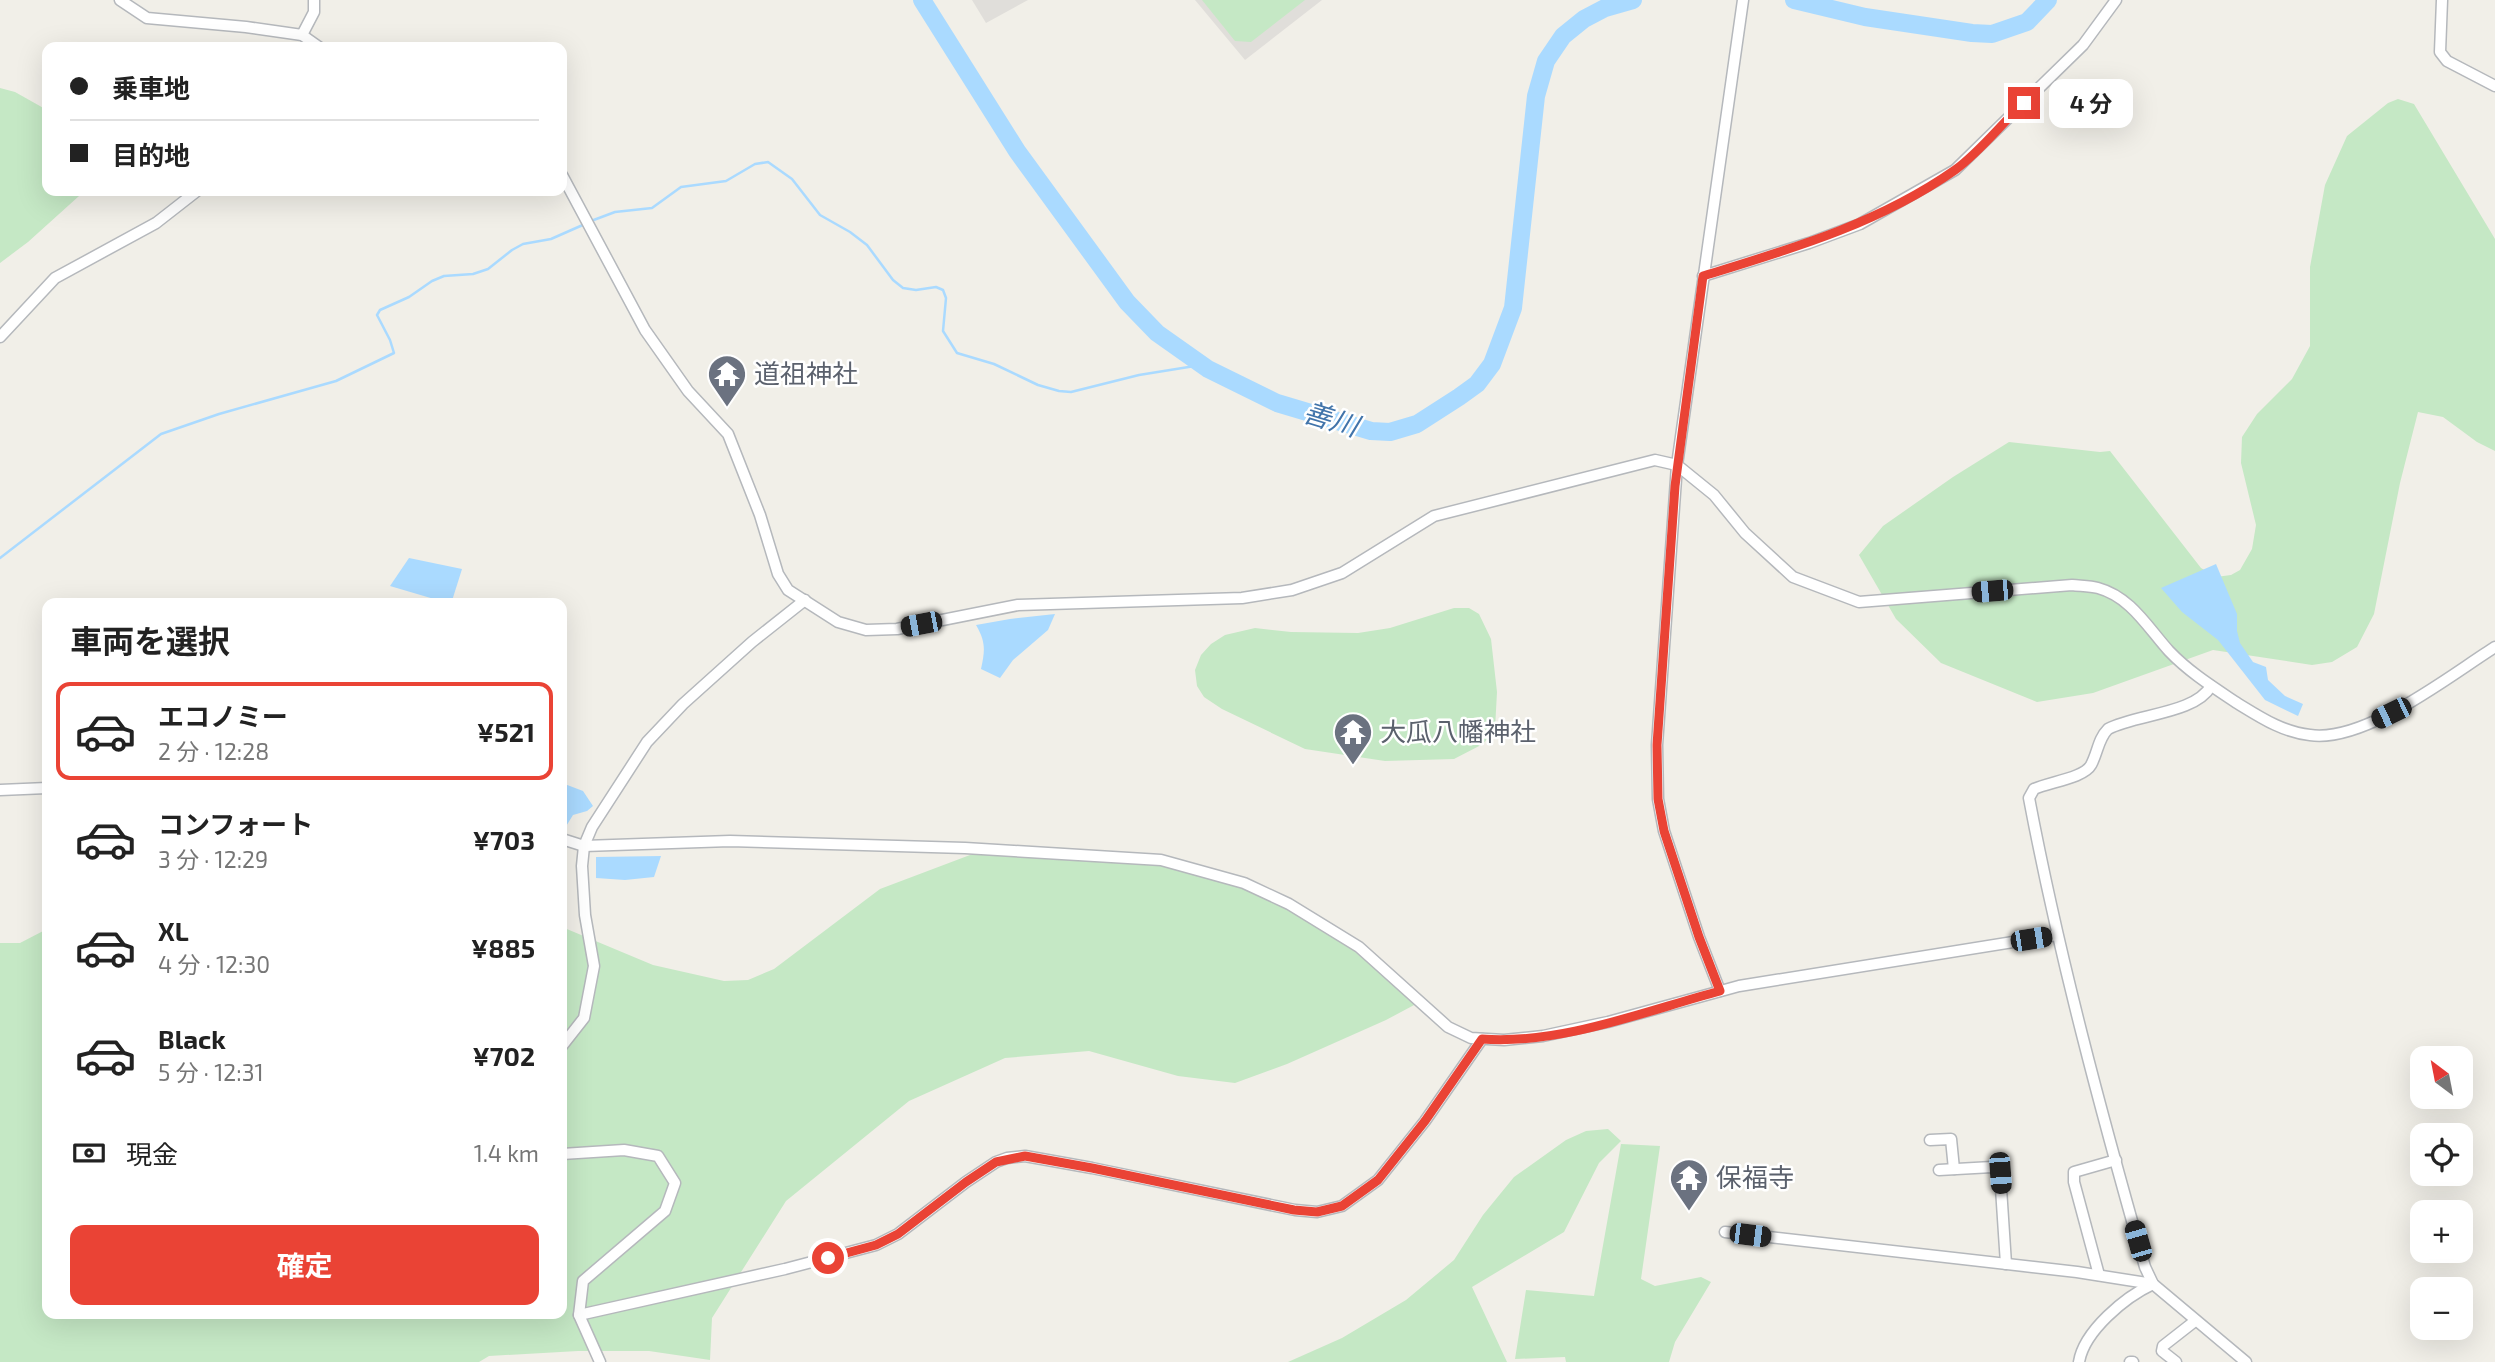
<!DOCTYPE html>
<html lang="ja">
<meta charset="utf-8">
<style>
body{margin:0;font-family:"Exo 2","Noto Sans JP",sans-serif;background:#f2f2f2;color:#222;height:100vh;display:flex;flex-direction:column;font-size:26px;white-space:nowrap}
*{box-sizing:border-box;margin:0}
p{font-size:23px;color:#767676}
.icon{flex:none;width:38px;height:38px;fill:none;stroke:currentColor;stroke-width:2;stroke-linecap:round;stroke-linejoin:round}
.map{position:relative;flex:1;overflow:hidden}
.drawer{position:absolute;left:42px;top:598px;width:525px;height:721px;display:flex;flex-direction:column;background:#fff;border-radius:14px;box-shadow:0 7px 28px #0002}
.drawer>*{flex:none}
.banner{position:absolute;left:42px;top:42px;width:525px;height:154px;border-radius:14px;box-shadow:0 7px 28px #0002;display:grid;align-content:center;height:154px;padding:0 28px;background:#fff}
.needle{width:46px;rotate:328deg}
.tools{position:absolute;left:2410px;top:1046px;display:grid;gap:14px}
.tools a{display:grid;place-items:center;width:63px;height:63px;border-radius:14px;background:#fff;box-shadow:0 7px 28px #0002;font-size:35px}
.end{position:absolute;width:32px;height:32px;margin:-16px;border:9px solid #ea4335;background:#fff;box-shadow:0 0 0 4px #fff}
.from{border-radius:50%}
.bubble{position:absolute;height:49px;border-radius:14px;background:#fff;box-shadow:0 7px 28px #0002;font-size:23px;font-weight:700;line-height:49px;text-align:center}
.car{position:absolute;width:21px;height:42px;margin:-21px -10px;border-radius:9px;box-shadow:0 0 5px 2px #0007;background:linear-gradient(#222 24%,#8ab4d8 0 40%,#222 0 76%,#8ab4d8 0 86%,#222 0)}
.banner b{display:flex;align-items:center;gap:24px;height:66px;font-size:26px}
.banner b+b{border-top:2px solid #e0e0e0}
.banner i{width:18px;height:18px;background:#222}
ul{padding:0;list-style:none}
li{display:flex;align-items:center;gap:21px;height:98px;margin:0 14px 10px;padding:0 14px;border:4px solid transparent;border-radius:14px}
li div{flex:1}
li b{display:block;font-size:26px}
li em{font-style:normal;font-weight:700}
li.current{border-color:#ea4335}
li>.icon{width:63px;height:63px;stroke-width:1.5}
h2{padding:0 28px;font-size:32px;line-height:84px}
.pay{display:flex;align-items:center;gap:18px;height:77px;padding:0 28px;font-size:26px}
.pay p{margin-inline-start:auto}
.cta{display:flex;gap:14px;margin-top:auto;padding:14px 28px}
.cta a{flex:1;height:80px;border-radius:14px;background:#ea4335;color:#fff;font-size:28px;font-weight:700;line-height:80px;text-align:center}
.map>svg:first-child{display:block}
.industrial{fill:#e0deda}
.green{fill:#c5e8c5}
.water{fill:#aadaff}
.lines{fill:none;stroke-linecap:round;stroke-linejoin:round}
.stream{stroke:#aadaff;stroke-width:2.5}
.river{stroke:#aadaff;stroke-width:18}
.minor-casing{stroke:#b5b8bc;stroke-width:13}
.minor{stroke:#fff;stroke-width:10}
.route{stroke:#ea4335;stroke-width:9}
.labels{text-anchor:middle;stroke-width:5;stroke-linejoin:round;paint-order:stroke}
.worship-label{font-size:26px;fill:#5b616d;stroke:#fff;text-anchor:start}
.water-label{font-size:28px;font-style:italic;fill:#4174aa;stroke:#fff}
</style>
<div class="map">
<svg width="2495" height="1362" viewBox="0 0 2495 1362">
<rect width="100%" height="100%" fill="#f1efe8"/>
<!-- industrial -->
<g class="industrial">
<path d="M972 0H1028L986 23Z"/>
<path d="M1195 0H1322L1245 60Z"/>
</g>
<!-- green -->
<g class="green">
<path d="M1202 0H1305L1251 42 1235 41Z"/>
<path d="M0 88 15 92 47 110V191H81L79 196 28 242 0 263Z"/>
<path d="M2398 99 2414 104 2495 239V451L2477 442 2443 417 2418 412 2400 483 2374 614 2357 647 2332 662 2312 665 2213 650 2093 693 2037 702 1941 663 1896 619 1859 555 1883 526 1953 477 2009 442 2100 452 2110 451 2201 568 2216 577 2231 575 2240 570 2252 549 2256 525 2241 463 2242 437 2257 414 2292 379 2310 346V267L2325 185 2347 136 2388 103Z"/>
<path d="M1454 608H1469L1479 614 1491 639 1497 692 1495 729 1483 744 1454 759 1385 761 1305 749 1222 709 1204 697 1197 686 1195 670 1201 655 1211 644 1225 635 1255 628 1291 632 1358 633 1390 628Z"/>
<path d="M1054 847 1191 865 1294 900 1367 950 1416 1004 1386 1020 1287 1064 1235 1083 1178 1076 1089 1051 1005 1058 909 1101 786 1201 712 1318 710 1360 649 1351H578L489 1356 479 1362H0V943H20L47 929V1314H562V927L653 965 724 981 748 980 774 969 880 889 970 855Z"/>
<path d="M1608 1129 1621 1141 1599 1163 1564 1232 1472 1287 1507 1362H1288L1342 1338 1406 1300 1454 1260 1483 1215 1514 1177 1566 1140 1586 1131Z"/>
<path d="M1621 1144 1660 1146 1641 1279 1655 1286 1701 1277 1711 1282 1675 1342 1669 1362H1566L1565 1357 1515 1359 1526 1290 1594 1296Z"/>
</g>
<!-- water -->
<g class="water">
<path d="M409 558 462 569 451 604 390 586Z"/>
<path d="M2216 564 2237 614V631L2240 643 2253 662 2266 667 2268 680 2285 696 2303 704 2298 716 2265 700 2218 640 2182 612 2161 588Z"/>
<path d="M1055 614 1048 630 1013 660 1000 678 981 669C985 651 986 642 976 625L1010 619Z"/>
<path d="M562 783 583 791 593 806 587 811 573 815 565 828H562Z"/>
<path d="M661 856 654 877 625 880 596 878V857Z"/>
</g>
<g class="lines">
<!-- stream -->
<g class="stream">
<path d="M591 221 615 212 652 208 681 187 726 181 755 164 768 162 792 179 820 215 850 232 867 245 893 280 903 288 916 290 936 287 943 290 946 298 943 331 957 353 994 364 1038 385 1059 391 1071 392 1139 375 1201 365"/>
<path d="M0 558 161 434 219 414 336 381 394 353 390 340 377 315 380 310 409 297 432 281 444 276 473 274 488 269 512 250 523 244 551 239 585 224"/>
</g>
<!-- river -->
<g class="river">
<path d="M922 0 1017 151 1127 302 1157 333 1208 369 1277 403 1371 431 1390 432 1417 424 1459 397 1477 384 1492 364 1513 308 1536 96 1546 61 1563 36 1584 19 1605 8 1633 0"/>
<path d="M1794 0 1865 17 1972 33 1992 34 2027 22 2048 0"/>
</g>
<!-- minor casing -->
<g class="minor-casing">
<g id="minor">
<path d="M120 0 147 18 246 27 302 35 319 47"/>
<path d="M2442 0 2440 52 2447 61 2495 86"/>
<path d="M302 35 314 12V0"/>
<path d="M562 175 645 330 688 391 728 434 760 515 778 574 788 590 838 622 866 630 897 629 1018 605 1242 598 1292 590 1342 573 1434 516 1655 460 1677 465 1714 495 1745 533 1793 577 1859 602 2072 585C2080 586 2090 586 2098 588 2131 597 2148 628 2169 651 2189 672 2213 687 2237 703 2260 717 2282 732 2310 735 2365 743 2449 676 2495 647"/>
<path d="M1703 276 1809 243 1860 224 1955 170 2083 45 2116 0"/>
<path d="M0 337 55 278 156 223 197 191"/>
<path d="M2211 686C2195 714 2136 714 2108 729 2098 739 2098 752 2091 765 2084 778 2049 782 2034 789L2029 798C2059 956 2101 1112 2145 1267L2153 1284 2246 1362"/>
<path d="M0 790 47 788"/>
<path d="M562 839 584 846 730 841 965 848 1161 860 1244 883 1289 904 1359 947 1448 1027 1471 1038 1504 1040 1543 1036 1608 1022 1739 986 2057 935"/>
<path d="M1720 991 1699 937 1664 831 1658 799 1657 745 1677 465 1743 0"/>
<path d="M562 1046 584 1018 594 966 585 915 582 866 584 846 592 827 647 742 683 704 752 642 805 600"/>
<path d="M1930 1140 1951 1139 1954 1169"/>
<path d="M562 1154 624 1150 658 1156 675 1183 665 1211 583 1281 579 1315 600 1362"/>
<path d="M1939 1170 1992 1167 2000 1173 2006 1264"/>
<path d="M1725 1232 2077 1272 2153 1284"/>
<path d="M2099 1275 2074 1182V1172L2116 1160"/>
<path d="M579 1315 785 1269 876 1245 898 1234 966 1182 996 1162 1007 1158 1025 1156 1092 1168 1295 1210 1317 1212 1342 1206 1378 1180 1425 1121 1482 1039"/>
<path d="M2079 1362C2084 1331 2125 1297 2153 1284"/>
<path d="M2130 1362H2133"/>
<path d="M2176 1362 2162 1351 2163 1346 2195 1321"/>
</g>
</g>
<!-- minor -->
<use href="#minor" class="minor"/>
</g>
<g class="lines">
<!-- route -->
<path class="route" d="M828 1258 876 1245 898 1234 966 1182 996 1162 1025 1156 1092 1168 1294 1210 1317 1212 1342 1206 1378 1180 1425 1121 1482 1039C1561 1045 1645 1011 1720 991L1699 937 1664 831 1658 799 1657 745 1675 486 1703 276C1791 249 1878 224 1955 170 1981 151 2001 124 2024 103"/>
</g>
<!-- icons -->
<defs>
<g id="temple-pin" transform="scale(2.0125)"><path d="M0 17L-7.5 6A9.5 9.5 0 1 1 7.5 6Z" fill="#6b7280" stroke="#fff"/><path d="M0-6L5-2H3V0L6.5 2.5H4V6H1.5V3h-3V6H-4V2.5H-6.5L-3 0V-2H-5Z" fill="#fff"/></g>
</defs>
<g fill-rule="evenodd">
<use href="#temple-pin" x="727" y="374"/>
<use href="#temple-pin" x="1353" y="732"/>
<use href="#temple-pin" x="1689" y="1178"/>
</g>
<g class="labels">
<!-- worship labels -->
<g class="worship-label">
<text x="754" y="383">道祖神社</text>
<text x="1380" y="741">大瓜八幡神社</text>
<text x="1716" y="1187">保福寺</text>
</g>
<!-- water labels -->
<g class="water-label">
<text transform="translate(1331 419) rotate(17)" y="10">善川</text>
</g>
</g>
</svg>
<div class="tools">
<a><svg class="needle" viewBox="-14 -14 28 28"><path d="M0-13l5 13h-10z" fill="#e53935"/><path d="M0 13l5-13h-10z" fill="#767676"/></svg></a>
<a><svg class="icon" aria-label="locate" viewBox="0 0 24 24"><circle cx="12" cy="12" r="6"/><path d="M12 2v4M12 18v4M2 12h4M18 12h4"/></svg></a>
<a>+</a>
<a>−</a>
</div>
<i class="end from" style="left:828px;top:1258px"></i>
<i class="end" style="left:2024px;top:103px"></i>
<div class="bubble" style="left:2049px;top:79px;width:84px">4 分</div>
<i class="car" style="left:1992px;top:591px;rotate:265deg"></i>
<i class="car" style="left:921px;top:624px;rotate:259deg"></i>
<i class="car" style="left:2391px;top:713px;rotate:244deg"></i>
<i class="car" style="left:2031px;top:939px;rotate:81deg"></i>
<i class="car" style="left:2000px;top:1173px;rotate:176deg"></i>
<i class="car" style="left:1750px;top:1235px;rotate:97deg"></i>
<i class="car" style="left:2138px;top:1241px;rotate:344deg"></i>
<div class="banner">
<b><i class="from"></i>乗車地</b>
<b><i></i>目的地</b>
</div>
<section class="drawer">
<h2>車両を選択</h2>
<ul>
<li class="current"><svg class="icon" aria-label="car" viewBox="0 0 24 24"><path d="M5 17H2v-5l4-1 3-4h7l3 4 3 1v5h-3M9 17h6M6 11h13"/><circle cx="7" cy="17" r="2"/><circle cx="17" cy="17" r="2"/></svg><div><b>エコノミー</b><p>2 分 · 12:28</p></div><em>¥521</em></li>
<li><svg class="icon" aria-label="car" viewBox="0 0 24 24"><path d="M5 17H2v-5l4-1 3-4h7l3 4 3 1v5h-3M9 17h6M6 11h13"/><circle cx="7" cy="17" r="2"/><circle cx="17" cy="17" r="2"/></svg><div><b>コンフォート</b><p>3 分 · 12:29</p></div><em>¥703</em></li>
<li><svg class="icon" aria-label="car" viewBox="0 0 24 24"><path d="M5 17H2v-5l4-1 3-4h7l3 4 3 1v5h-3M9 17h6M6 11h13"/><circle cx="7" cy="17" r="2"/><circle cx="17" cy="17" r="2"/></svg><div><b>XL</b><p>4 分 · 12:30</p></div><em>¥885</em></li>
<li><svg class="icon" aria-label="car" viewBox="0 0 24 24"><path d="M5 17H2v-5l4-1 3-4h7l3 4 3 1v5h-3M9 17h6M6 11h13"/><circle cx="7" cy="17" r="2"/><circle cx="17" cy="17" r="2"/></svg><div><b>Black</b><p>5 分 · 12:31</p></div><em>¥702</em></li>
</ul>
<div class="pay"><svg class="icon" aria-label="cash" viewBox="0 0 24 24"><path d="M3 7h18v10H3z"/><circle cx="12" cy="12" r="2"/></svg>現金<p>1.4 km</p></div>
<div class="cta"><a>確定</a></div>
</section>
</div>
